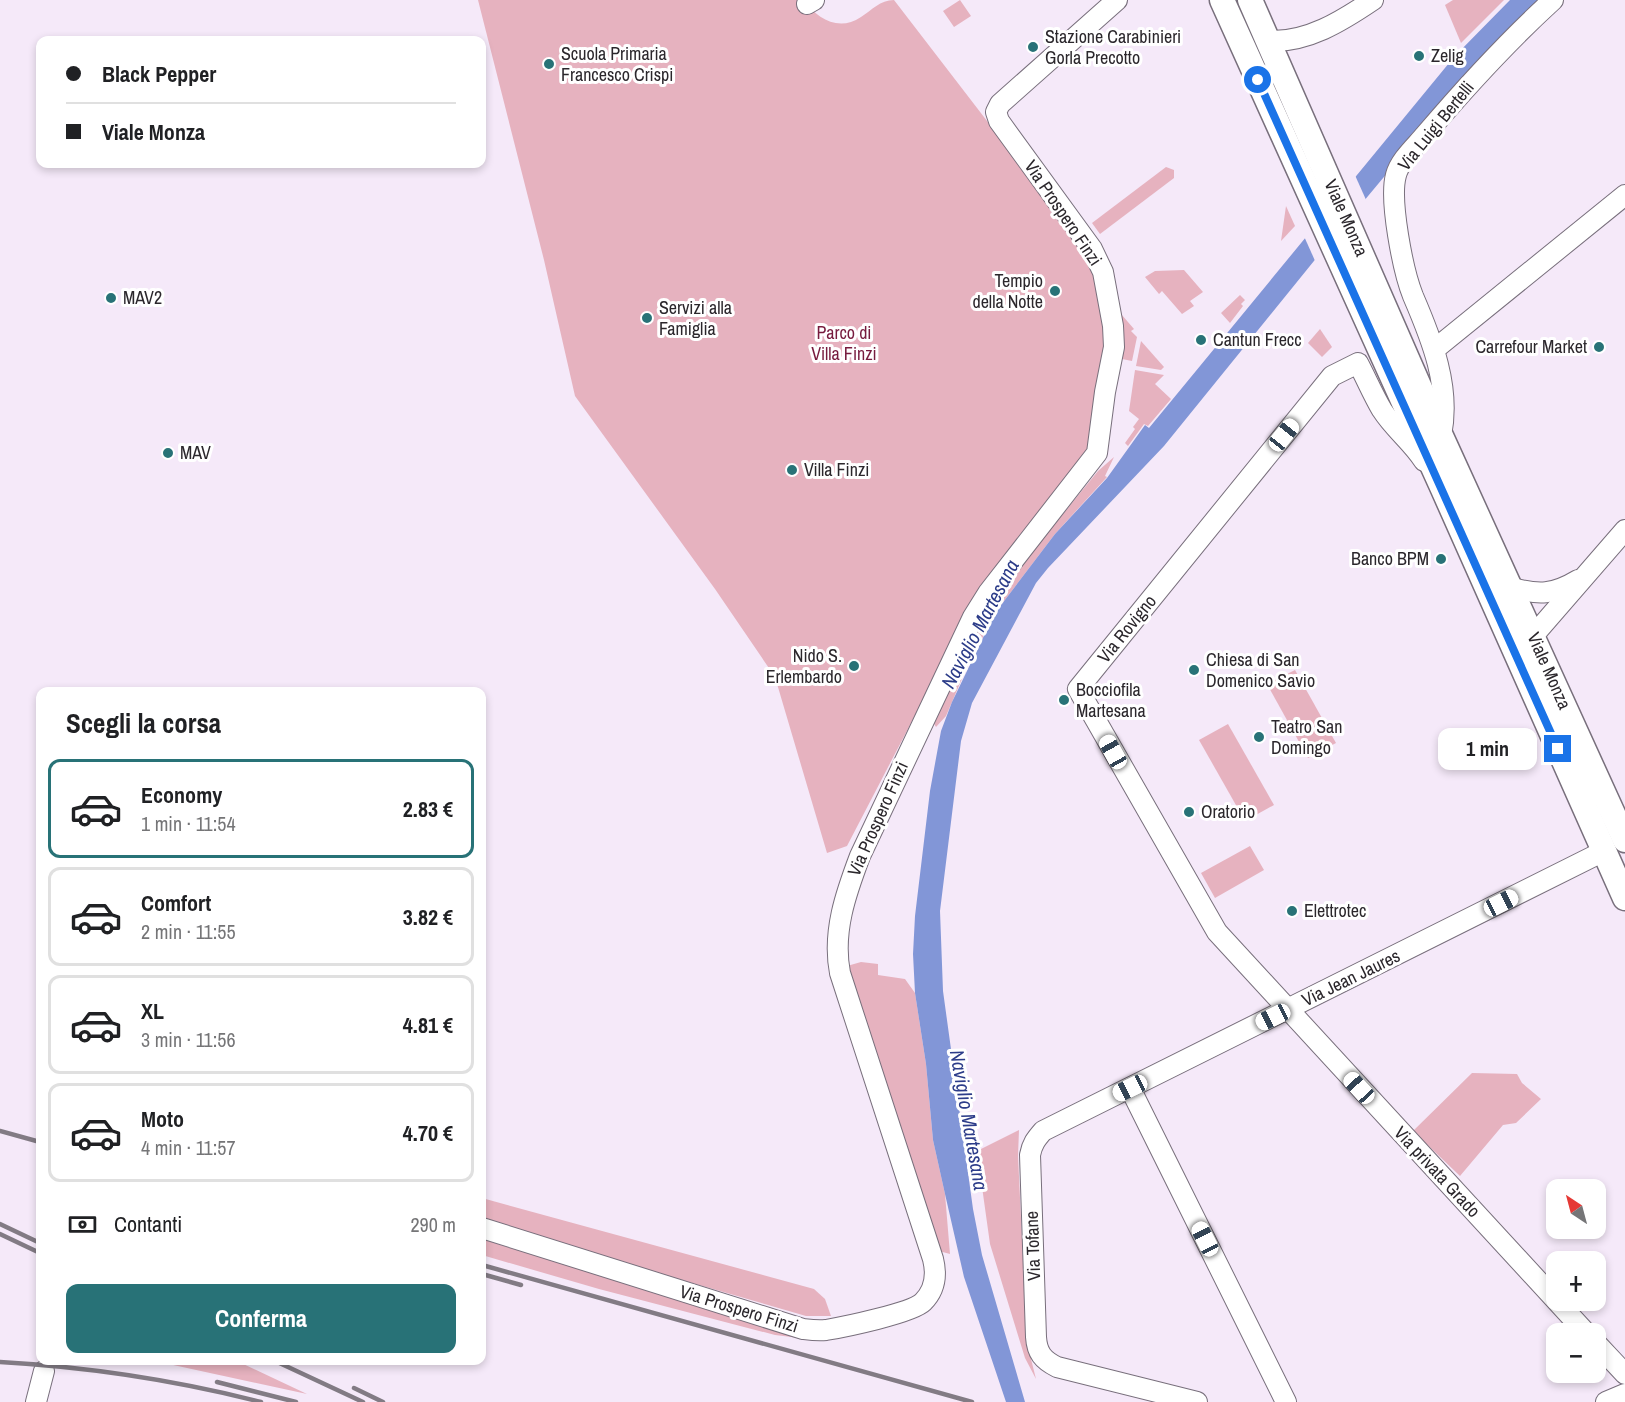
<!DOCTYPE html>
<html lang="it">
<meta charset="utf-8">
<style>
body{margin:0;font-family:"Archivo Narrow",sans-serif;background:#f2f2f2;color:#202124;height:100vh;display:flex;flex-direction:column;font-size:22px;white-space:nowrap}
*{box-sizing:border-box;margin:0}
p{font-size:20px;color:#757577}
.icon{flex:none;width:33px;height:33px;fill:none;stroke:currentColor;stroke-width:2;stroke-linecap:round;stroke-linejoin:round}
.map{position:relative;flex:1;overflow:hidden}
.side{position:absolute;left:36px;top:687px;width:450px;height:678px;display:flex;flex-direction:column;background:#fff;border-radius:12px;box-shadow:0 3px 9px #0003}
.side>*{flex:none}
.top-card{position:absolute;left:36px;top:36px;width:450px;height:132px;border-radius:12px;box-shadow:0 3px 9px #0003;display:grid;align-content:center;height:132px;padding:0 30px;background:#fff}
.needle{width:39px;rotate:324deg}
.tools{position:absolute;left:1546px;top:1179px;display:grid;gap:12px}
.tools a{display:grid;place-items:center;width:60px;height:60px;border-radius:12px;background:#fff;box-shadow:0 3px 9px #0003;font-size:30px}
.end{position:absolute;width:27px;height:27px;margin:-14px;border:8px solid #1a73e8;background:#fff;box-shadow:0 0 0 3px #fff}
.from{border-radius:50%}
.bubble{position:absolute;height:42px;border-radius:12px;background:#fff;box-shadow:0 3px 9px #0003;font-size:20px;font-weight:800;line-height:42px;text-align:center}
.car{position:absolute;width:18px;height:36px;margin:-18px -9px;border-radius:8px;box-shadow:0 0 4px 2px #0007;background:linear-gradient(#fff 24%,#345 0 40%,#fff 0 76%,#345 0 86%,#fff 0)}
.top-card b{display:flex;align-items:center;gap:21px;height:57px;font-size:22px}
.top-card b+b{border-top:2px solid #e0e0e0}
.top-card i{width:15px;height:15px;background:#202124}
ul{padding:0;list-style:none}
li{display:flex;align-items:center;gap:18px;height:99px;margin:0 12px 9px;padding:0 18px;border:3px solid #e0e0e0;border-radius:12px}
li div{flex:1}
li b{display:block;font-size:22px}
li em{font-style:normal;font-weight:800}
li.on{border-color:#287277}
li>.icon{width:54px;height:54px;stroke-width:1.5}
h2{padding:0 30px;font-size:27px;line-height:72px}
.pay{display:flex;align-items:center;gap:15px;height:66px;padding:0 30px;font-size:22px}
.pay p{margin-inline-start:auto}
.action{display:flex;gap:12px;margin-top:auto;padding:12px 30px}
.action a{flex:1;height:69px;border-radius:12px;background:#287277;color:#fff;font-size:24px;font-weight:800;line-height:69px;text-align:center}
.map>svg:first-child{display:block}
.green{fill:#e6b2bf}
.water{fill:#8296d7}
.pier{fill:#f5e9f9}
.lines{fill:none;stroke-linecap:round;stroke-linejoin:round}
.minor-casing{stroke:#786f7c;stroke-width:22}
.major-casing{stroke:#786f7c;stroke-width:27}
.minor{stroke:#fff;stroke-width:20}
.major{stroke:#fff;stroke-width:24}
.rail{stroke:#827b84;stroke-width:4.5}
.route{stroke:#1a73e8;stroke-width:8}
.poi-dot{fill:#287277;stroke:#fff;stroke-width:2}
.labels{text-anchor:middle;stroke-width:6;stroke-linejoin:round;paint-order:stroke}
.poi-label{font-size:18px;fill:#2b272c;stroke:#fff;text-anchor:start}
.street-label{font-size:18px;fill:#2b272c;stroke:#fff}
.park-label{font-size:18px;fill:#771b3e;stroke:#fff}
.water-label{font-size:20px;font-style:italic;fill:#2c3c89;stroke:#fff}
</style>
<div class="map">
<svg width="1625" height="1402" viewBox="0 0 1625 1402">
<rect width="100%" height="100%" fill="#f5e9f9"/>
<!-- green -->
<g class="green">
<path d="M478 0H804C817 19 839 32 861 17 872 10 880 0 894 0L1087 251 1095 264 1109 335 1087 455 924 698 847 846 827 853 775 677 715 589 575 396 544 260Z"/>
<path d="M960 0 971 16 954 27 943 11Z"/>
<path d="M1453 0H1504L1461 43 1445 5Z"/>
<path d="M1166 167 1174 170V178L1100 234 1092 223Z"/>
<path d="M1286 206 1295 226 1281 241Z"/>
<path d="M1184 270 1203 292 1190 301 1194 306 1182 314 1162 291 1159 294 1145 277 1155 271Z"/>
<path d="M1240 295 1245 300 1241 304 1243 306 1230 323 1221 313Z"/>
<path d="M1115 307 1134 329 1131 331 1137 337 1132 361 1122 359 1123 351Z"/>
<path d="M1320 329 1332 347 1322 357 1308 343Z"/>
<path d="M1141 341 1164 367 1161 370 1136 366Z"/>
<path d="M1135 370 1164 375 1155 384 1171 399 1148 426 1144 424 1128 446 1125 443 1135 429 1133 427 1139 419 1129 411Z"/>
<path d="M1114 457 1105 476 1107 477 1055 534 995 613 964 674 946 716 936 727 933 722 983 612 1098 471Z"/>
<path d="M1295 670 1336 743 1308 758 1267 684Z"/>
<path d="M1228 724 1274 805 1245 821 1199 740Z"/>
<path d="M1250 846 1264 870 1215 898 1201 873Z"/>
<path d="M861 962 878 964V975L905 979 915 993 926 1064 933 1140 945 1194 950 1254 939 1251 847 966Z"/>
<path d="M1472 1073 1517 1074 1522 1083 1541 1099 1516 1123 1503 1125 1460 1176 1413 1131Z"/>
<path d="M1019 1130 1018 1156 1027 1343 1036 1379 1025 1358 990 1244 977 1151Z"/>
<path d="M482 1198 814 1289 825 1299 831 1316H806L482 1222Z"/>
<path d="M482 1239 785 1333 818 1338 816 1340 775 1335 599 1289 482 1255Z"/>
<path d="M141 1361H237L307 1394 164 1363Z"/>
</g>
<!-- water -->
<path class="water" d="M1510 0H1541L1474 69 1318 256 1164 446 1048 568 1036 583 972 703 961 741 940 911 943 991 973 1209 982 1255 1025 1402H1006L964 1277 945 1194 933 1140 926 1064 915 993 913 954 915 916 930 791 941 731 952 702 995 613 1055 534 1107 478 1145 425 1149 428 1454 57Z"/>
<!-- pier -->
<path class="pier" d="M1354 173 1367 202 1316 263 1303 234Z"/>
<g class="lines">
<!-- minor casing -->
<g class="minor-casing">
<g id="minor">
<path d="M807 4 814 0"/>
<path d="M1268 41C1307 43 1342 21 1373 0"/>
<path d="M1435 349 1625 195"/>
<path d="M1441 436C1451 387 1432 340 1413 296 1403 271 1389 200 1396 175 1400 160 1415 147 1425 135 1465 88 1507 42 1553 0"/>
<path d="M1424 461C1412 442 1394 429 1382 410 1373 395 1366 378 1358 363L1332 376 1078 689 1217 932 1587 1334"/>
<path d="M1512 588C1539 595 1553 595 1578 580"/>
<path d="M1533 636 1625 530"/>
<path d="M1130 1088 1286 1402"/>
<path d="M482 1228 803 1329C811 1330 818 1331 826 1330 844 1327 912 1313 923 1302 935 1290 937 1275 933 1259L840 973C832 932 846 893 860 856L973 617 988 593 1097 453 1105 392 1114 347 1113 326 1103 272 1092 249 999 121 996 112 1000 104 1117 0"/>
<path d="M1596 1343 1625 1374"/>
<path d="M36 1402 44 1371"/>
<path d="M1197 1402 1057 1367C1043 1360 1037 1353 1036 1337L1030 1155C1032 1144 1036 1139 1043 1131L1604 851"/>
<path d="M1606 1402 1625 1394"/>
</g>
</g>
<!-- major casing -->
<g class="major-casing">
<g id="major">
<path d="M1222 0 1443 489 1625 898"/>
<path d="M1250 0 1441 436 1625 840"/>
</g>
</g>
<!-- minor -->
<use href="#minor" class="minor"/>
<!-- major -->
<use href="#major" class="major"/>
<!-- rail -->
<g class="rail">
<path d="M0 1131 40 1142"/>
<path d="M0 1224 40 1243"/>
<path d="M0 1234 40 1253"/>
<path d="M482 1265 972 1402"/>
<path d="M482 1274 521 1285"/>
<path d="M273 1360 363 1402"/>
<path d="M0 1362C89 1367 175 1380 261 1402"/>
<path d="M217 1382 296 1402"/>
<path d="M354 1388 383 1402"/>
</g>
</g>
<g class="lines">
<!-- route -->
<path class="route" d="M1258 80 1558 749"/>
</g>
<!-- markers -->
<g class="poi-dot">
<circle cx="1033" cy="47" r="6"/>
<circle cx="1419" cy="56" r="6"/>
<circle cx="549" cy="64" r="6"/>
<circle cx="1055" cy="291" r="6"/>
<circle cx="111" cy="298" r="6"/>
<circle cx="647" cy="318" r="6"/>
<circle cx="1201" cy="340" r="6"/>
<circle cx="1599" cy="347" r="6"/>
<circle cx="168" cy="453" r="6"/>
<circle cx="792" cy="470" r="6"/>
<circle cx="1441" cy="559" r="6"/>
<circle cx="854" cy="666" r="6"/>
<circle cx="1194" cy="670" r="6"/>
<circle cx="1064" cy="700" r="6"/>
<circle cx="1259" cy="737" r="6"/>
<circle cx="1189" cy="812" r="6"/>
<circle cx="1292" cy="911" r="6"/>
</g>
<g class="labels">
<!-- poi labels -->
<g class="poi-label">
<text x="1045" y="43">Stazione Carabinieri<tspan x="1045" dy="21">Gorla Precotto</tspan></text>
<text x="561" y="60">Scuola Primaria<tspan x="561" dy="21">Francesco Crispi</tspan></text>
<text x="1431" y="62">Zelig</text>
<text x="1043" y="287" text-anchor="end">Tempio<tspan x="1043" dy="21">della Notte</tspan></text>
<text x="123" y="304">MAV2</text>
<text x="659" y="314">Servizi alla<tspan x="659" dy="21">Famiglia</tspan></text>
<text x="1213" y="346">Cantun Frecc</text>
<text x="1587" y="353" text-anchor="end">Carrefour Market</text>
<text x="180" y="459">MAV</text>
<text x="804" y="476">Villa Finzi</text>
<text x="1429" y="565" text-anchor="end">Banco BPM</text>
<text x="842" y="662" text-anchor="end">Nido S.<tspan x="842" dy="21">Erlembardo</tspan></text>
<text x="1206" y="666">Chiesa di San<tspan x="1206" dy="21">Domenico Savio</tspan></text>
<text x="1076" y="696">Bocciofila<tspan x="1076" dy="21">Martesana</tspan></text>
<text x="1271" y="733">Teatro San<tspan x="1271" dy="21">Domingo</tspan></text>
<text x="1201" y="818">Oratorio</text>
<text x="1304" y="917">Elettrotec</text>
</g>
<!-- street labels -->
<g class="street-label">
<text transform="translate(1436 126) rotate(-51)" y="6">Via Luigi Bertelli</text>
<text transform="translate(1063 213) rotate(56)" y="6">Via Prospero Finzi</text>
<text transform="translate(1346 218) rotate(66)" y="6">Viale Monza</text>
<text transform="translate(1127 629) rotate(-51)" y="6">Via Rovigno</text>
<text transform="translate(1549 671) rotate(66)" y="6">Viale Monza</text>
<text transform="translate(878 819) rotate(-66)" y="6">Via Prospero Finzi</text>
<text transform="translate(1351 978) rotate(-26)" y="6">Via Jean Jaures</text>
<text transform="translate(1437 1172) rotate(47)" y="6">Via privata Grado</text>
<text transform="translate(1033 1246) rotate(-92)" y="6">Via Tofane</text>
<text transform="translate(739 1309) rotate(17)" y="6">Via Prospero Finzi</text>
</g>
<!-- park labels -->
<g class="park-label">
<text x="844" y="339">Parco di<tspan x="844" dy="21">Villa Finzi</tspan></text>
</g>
<!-- water labels -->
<g class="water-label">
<text transform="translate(980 624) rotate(-62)" y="7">Naviglio Martesana</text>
<text transform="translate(969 1120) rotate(80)" y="7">Naviglio Martesana</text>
</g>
</g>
</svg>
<div class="tools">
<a><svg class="needle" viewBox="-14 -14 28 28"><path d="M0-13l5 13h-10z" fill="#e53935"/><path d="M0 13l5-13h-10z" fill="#757577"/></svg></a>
<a>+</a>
<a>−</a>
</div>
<i class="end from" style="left:1258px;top:80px"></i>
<i class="end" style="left:1558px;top:749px"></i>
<div class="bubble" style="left:1438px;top:728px;width:99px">1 min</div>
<i class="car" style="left:1284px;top:435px;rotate:39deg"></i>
<i class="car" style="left:1113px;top:752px;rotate:331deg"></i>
<i class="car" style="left:1501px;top:903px;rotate:63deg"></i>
<i class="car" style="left:1273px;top:1017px;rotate:244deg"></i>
<i class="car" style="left:1130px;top:1088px;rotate:244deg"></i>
<i class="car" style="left:1359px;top:1088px;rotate:317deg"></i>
<i class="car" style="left:1205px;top:1239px;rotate:333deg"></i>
<div class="top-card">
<b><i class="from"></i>Black Pepper</b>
<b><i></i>Viale Monza</b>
</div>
<section class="side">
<h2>Scegli la corsa</h2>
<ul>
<li class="on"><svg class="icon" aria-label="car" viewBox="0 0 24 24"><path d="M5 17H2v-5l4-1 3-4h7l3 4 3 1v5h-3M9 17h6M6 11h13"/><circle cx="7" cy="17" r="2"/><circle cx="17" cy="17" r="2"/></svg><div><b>Economy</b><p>1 min · 11:54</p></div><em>2.83 €</em></li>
<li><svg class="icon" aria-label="car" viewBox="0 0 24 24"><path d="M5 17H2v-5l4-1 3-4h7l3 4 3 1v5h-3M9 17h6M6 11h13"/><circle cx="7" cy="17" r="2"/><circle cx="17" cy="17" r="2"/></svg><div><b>Comfort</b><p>2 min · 11:55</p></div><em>3.82 €</em></li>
<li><svg class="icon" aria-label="car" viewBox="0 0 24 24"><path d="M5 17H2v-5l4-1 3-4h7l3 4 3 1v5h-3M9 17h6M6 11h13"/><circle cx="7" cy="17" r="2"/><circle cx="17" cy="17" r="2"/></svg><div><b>XL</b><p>3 min · 11:56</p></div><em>4.81 €</em></li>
<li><svg class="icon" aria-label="car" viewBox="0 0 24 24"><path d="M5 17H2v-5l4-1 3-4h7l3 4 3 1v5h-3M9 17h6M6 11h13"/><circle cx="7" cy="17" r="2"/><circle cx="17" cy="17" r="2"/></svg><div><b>Moto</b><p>4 min · 11:57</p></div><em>4.70 €</em></li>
</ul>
<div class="pay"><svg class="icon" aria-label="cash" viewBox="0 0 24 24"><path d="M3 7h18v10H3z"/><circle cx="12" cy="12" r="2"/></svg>Contanti<p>290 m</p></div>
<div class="action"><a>Conferma</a></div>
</section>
</div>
